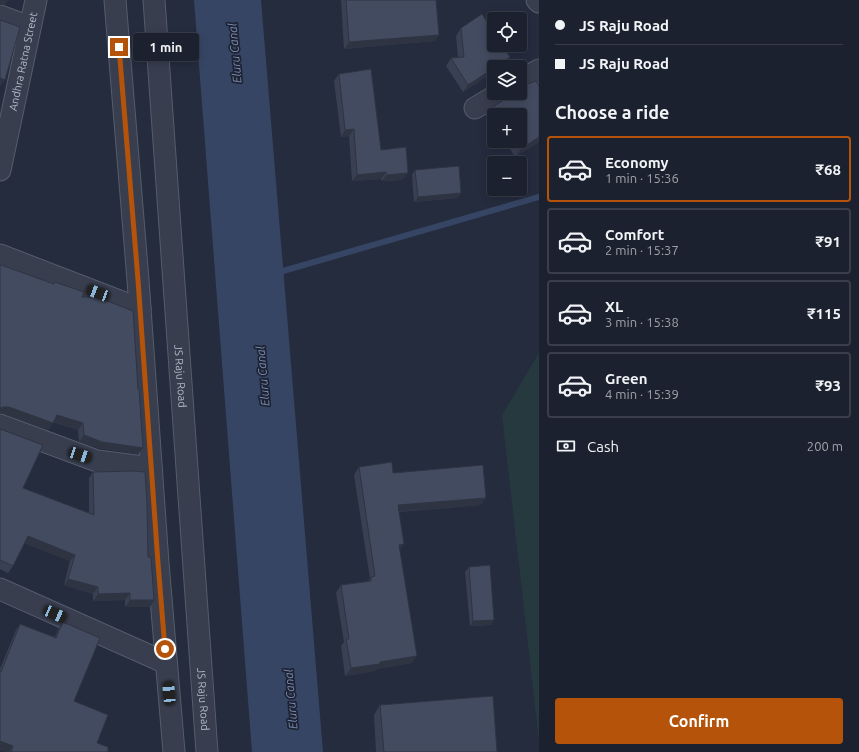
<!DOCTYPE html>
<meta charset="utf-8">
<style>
body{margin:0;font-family:Ubuntu,sans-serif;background:#242936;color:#f1f3f6;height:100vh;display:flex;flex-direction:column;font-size:15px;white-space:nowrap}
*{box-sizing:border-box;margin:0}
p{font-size:13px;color:#a0a3aa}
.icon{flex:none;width:22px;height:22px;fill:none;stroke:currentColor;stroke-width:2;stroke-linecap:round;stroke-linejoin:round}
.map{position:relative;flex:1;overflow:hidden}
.details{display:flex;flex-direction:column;background:#1b212e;width:320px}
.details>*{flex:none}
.guide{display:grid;align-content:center;height:88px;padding:0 16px;background:#1b212e}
.buttons{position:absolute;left:487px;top:12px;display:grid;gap:8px}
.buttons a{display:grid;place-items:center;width:40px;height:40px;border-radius:4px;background:#1b212e;box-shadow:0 2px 10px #0003,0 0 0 1px #393e4a;font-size:20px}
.end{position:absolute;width:18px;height:18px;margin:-9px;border:5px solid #b45309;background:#fff;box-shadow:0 0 0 2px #fff}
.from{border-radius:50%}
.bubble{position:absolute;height:28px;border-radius:4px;background:#1b212e;box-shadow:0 2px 10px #0003,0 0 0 1px #393e4a;font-size:13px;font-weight:600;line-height:28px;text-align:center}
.car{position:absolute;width:12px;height:24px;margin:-12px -6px;border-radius:5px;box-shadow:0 0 3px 1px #0007;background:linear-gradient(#222 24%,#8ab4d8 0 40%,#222 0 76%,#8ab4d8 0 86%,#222 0)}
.guide b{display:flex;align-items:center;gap:14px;height:38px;font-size:15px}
.guide b+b{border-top:1px solid #393e4a}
.guide i{width:10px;height:10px;background:#f1f3f6}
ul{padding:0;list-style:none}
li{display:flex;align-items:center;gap:12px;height:66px;margin:0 8px 6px;padding:0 8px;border:2px solid #393e4a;border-radius:4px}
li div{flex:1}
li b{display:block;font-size:15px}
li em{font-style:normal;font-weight:600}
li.on{border-color:#b45309}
li>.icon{width:36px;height:36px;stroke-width:1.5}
h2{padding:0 16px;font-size:18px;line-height:48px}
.pay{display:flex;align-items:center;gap:10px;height:44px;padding:0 16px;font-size:15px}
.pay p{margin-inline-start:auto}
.primary-button{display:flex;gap:8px;margin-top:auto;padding:8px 16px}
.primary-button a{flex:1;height:46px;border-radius:4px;background:#b45309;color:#fff;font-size:16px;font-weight:600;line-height:46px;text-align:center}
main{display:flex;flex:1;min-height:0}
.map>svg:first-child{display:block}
.pitch{fill:#26393f}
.water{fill:#374565}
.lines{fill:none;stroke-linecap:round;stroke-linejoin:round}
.stream{stroke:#374565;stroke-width:6}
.minor-casing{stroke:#565c6c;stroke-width:23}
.minor{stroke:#383e4e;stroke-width:21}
.wall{fill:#3a4053}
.shaded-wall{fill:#2f3443}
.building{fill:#434b60;stroke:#2f3443}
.route{stroke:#b45309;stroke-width:5}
.labels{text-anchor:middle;stroke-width:3.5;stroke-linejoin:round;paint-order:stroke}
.street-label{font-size:11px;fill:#b4bac9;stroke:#1d2333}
.water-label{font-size:12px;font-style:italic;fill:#7b8cb2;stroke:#1d2333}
</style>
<main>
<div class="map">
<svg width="539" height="752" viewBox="0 0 539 752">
<rect width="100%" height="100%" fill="#242c3e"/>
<!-- pitch -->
<path class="pitch" d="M539 353V741L502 415Z"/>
<!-- water -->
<path class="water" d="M194 0H261L323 752H252Z"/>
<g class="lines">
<!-- stream -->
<path class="stream" d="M276 273 539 197"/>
<!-- minor casing -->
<g class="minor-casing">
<g id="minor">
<path d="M115 0 138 280 158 563 174 752"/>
<path id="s1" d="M154 0 207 752"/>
<path d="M537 0 539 2"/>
<path d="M0 16 30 27"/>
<path d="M520 81 539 70"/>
<path d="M475 108 500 93"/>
<path id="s2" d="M0 170 36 0"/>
<path d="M0 255 140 309"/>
<path d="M0 425 97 461 151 468"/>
<path d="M0 589 166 663"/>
</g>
</g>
<!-- minor -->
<use href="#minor" class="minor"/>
</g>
<!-- wall -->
<g class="wall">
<path d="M341 0H436L439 35 434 41 344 49Z"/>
<path d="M461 28 505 65 494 67V72L463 92 446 66 451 58 458 57 456 36Z"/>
<path d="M339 74 381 150 403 180 382 181 381 179 352 181 349 136 341 137 334 81Z"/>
<path d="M539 86V142L515 157 505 141H520V115H494V123L489 114 494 106Z"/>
<path d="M415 170 461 193 457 198 414 202 412 175Z"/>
<path d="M0 266 53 284 55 282 82 297 138 389 143 448 138 454 98 448 79 442 78 430 53 422 48 430 4 414 0 413Z"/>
<path d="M0 429 23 488 89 513V478L93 472 148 557 150 607H125V600L93 601V594L64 585 70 561 24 543 13 566 8 573 0 569Z"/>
<path d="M359 467 393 473 481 505 399 512 400 550 412 663 377 669 375 671 345 676 341 646 344 642 336 593 341 585 368 581 370 579 354 475Z"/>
<path d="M469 567 494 620 491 625 470 626 465 572Z"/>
<path d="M63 622 74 701 97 743 108 752H6L0 750V669L16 630 20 624 55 637 59 628Z"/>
<path d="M380 705 497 752H376L374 715Z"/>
</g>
<!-- shaded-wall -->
<g class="shaded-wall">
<path d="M0 0H8L5 5H0Z"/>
<path d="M439 35 434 41 344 49 349 42Z"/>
<path d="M510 57 505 65 501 67H495Z"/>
<path d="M494 68V72L463 92 468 85Z"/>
<path d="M0 78 5 80 0 86Z"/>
<path d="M354 129 349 136 341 137 345 130Z"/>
<path d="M539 137V142L515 157 521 149Z"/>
<path d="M386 172 381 179 352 181 357 175Z"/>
<path d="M408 173 403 180 382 181 386 175Z"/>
<path d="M461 193 457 198 414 202 418 197Z"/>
<path d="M3 407H9L53 423 48 430 4 414 0 413V408Z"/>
<path d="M57 415 83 423 78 430 52 421Z"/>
<path d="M84 435 143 448 138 454 98 448 79 442Z"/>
<path d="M486 498 481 505 393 512 398 505Z"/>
<path d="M28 536 75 555 70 561 23 543Z"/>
<path d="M404 544 399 552V545Z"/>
<path d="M68 579 98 587 93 594 64 585Z"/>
<path d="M130 593 125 600 93 601 98 594Z"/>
<path d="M130 600H154L150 607H125Z"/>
<path d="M494 620 491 625 470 626 473 621Z"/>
<path d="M417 656 412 663 377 669 375 671 345 676 351 668 380 662Z"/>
<path d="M0 741 13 746 9 752H6L0 750Z"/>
</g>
<!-- building -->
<g class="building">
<path d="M346 0H436L439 35 349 42Z"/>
<path d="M482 14 494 33V45H502L510 57 495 67H494V68L468 85 451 58 464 57 461 28Z"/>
<path d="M0 20 20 27 5 80 0 78Z"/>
<path d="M371 69 381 150 406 147 408 173 386 175V172L357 175 354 129 345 130 339 74Z"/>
<path d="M536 81 539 86V137L521 149 515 141H520V115H499L494 106 515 93H520V89L525 85Z"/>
<path d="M459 166 461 193 418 197 415 170Z"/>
<path d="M1 265 54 284 55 282 84 292 82 297H97L133 311 138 389H139L143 448 102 442 84 435 83 423 57 415 53 423 9 407H3L0 408V266Z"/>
<path d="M0 429 43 445 23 488 94 515 93 472 134 471 145 472 147 503 148 557H151L154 600H130V593L98 594V587L68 579 75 555 28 536 13 566 0 560Z"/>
<path d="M392 462 393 473 483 465 486 498 398 505 404 544 399 545 417 656 380 662V664L351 668 346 639H349L341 585 371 581V577L375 576 359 467Z"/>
<path d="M490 565 494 620 473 621 469 567Z"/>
<path d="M63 622 100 638 74 701 108 715 97 743 108 747V752H11L13 746 0 741V671L1 672 20 624 56 638Z"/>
<path d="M493 696 497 752H384L380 705Z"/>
</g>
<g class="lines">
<!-- route -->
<path class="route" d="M119 47 138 280 158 563 165 649"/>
</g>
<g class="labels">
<!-- street labels -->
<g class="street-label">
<text dy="4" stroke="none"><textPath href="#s2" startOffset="111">Andhra Ratna Street</textPath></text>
<text dy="4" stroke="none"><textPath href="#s1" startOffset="377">JS Raju Road</textPath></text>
<text dy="4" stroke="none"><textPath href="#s1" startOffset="701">JS Raju Road</textPath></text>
</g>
<!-- water labels -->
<g class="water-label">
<text transform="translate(235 53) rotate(-95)" y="4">Eluru Canal</text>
<text transform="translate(263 376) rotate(-95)" y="4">Eluru Canal</text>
<text transform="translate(291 699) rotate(-95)" y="4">Eluru Canal</text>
</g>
</g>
</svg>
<div class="buttons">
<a><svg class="icon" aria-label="locate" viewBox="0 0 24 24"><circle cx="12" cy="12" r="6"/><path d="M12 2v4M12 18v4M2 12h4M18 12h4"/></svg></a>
<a><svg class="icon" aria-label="layers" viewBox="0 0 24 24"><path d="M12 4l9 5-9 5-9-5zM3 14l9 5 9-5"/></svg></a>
<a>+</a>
<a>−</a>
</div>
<i class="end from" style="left:165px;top:649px"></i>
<i class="end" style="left:119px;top:47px"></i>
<div class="bubble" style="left:133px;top:33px;width:66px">1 min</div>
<i class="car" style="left:98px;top:293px;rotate:291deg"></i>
<i class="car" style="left:80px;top:455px;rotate:108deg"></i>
<i class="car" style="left:55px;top:614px;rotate:114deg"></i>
<i class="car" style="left:169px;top:693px;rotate:355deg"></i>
</div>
<section class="details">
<div class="guide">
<b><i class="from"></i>JS Raju Road</b>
<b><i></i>JS Raju Road</b>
</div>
<h2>Choose a ride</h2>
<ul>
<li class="on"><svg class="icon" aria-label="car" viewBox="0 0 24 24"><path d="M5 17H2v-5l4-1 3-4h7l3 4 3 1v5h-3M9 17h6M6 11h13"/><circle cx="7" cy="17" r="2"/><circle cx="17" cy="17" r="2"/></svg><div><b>Economy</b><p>1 min · 15:36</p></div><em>₹68</em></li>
<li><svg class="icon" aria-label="car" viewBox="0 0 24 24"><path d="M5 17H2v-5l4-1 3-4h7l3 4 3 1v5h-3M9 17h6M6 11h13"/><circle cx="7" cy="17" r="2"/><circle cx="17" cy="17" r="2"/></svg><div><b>Comfort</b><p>2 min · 15:37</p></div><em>₹91</em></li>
<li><svg class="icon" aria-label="car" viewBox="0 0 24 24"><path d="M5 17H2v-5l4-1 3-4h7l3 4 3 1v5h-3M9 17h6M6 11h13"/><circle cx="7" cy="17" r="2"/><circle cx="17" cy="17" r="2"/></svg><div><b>XL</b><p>3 min · 15:38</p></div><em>₹115</em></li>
<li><svg class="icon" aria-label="car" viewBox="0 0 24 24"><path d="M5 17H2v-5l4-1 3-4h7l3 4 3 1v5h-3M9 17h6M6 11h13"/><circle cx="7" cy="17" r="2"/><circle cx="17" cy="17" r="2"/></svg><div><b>Green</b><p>4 min · 15:39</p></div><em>₹93</em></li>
</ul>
<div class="pay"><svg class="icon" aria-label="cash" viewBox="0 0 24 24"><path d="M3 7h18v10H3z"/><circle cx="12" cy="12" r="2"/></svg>Cash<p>200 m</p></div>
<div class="primary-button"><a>Confirm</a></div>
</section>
</main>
